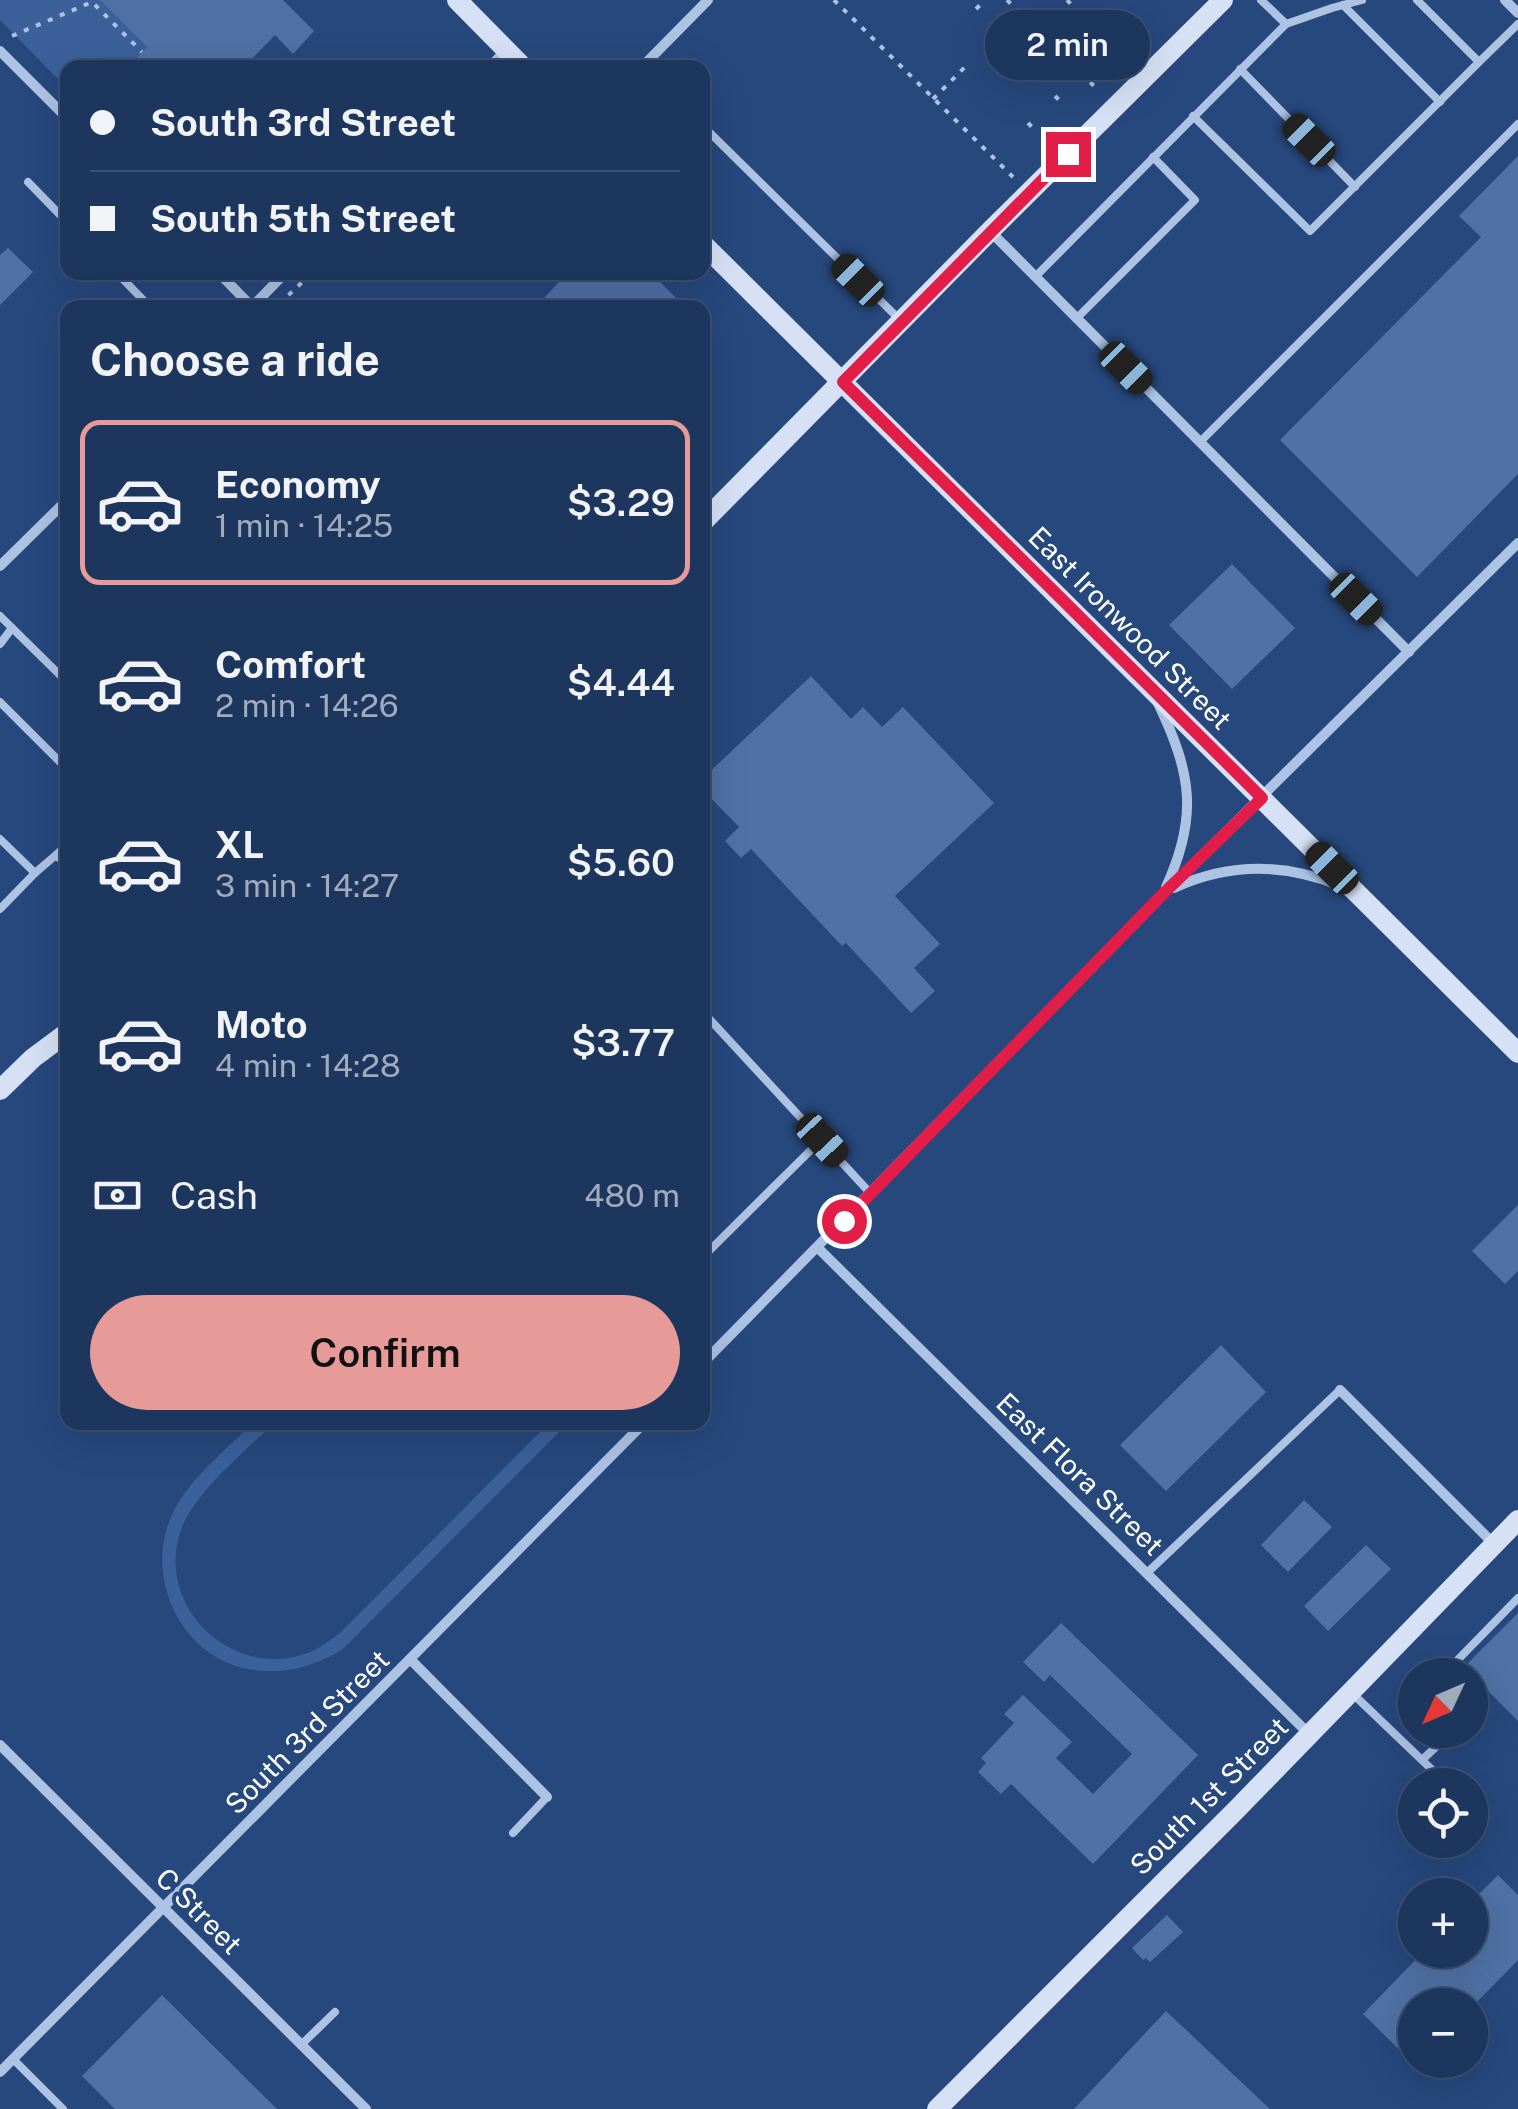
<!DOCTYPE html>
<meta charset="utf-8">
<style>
body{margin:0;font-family:"Public Sans",sans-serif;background:#2a4167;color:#f1f3f6;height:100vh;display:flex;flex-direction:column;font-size:38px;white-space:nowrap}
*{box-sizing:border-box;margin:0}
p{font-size:32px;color:#a0abbc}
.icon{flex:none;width:55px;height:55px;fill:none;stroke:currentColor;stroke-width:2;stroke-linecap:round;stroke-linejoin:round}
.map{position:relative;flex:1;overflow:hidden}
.sheet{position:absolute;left:60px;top:300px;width:650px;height:1130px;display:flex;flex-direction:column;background:#1d365e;border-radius:20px;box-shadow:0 10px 40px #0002,0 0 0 2px #3b5073}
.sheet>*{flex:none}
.hud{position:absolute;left:60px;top:60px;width:650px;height:220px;border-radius:20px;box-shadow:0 10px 40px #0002,0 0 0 2px #3b5073;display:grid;align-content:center;height:220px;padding:0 30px;background:#1d365e}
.needle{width:65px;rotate:226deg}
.tools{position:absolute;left:1398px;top:1658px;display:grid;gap:20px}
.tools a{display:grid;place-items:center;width:90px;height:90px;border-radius:50%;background:#1d365e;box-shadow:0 10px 40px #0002,0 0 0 2px #3b5073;font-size:50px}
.end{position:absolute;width:45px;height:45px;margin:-22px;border:12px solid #e11d48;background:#fff;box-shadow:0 0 0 5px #fff}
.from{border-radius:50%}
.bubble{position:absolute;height:70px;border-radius:35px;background:#1d365e;box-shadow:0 10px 40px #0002,0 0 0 2px #3b5073;font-size:32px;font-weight:600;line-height:70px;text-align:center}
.car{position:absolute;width:30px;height:60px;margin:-30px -15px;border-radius:12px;box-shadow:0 0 8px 2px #0007;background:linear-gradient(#222 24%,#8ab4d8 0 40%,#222 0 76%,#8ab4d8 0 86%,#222 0)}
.hud b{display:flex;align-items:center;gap:35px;height:95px;font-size:38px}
.hud b+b{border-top:2px solid #3b5073}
.hud i{width:25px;height:25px;background:#f1f3f6}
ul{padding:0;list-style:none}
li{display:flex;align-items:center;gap:30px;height:165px;margin:0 20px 15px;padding:0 10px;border:5px solid transparent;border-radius:20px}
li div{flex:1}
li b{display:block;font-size:38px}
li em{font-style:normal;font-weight:600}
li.current{border-color:#e69b98}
li>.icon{width:90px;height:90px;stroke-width:1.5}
h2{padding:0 30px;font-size:45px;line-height:120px}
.pay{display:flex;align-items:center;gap:25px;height:110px;padding:0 30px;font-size:38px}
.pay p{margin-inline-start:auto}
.action{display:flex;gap:20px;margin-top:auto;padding:20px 30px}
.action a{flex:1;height:115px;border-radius:60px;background:#e69b98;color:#111;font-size:40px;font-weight:600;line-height:115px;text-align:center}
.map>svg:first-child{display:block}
.green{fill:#3b609a}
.building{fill:#5071a5}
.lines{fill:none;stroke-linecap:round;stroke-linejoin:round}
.path{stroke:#adc3e4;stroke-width:4;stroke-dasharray:5 8;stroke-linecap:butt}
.lane{stroke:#adc3e4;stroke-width:8}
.street{stroke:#adc3e4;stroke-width:10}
.secondary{stroke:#d6e1f5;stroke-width:20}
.route{stroke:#e11d48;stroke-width:12}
.labels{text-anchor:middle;stroke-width:8;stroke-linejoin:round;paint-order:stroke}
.street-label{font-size:28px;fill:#fff;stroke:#27487d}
</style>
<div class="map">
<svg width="1518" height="2109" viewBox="0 0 1518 2109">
<rect width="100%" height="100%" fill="#27487d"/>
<!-- green -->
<g class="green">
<path d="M0 0H103L102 2 147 47 137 57 147 67 68 68 67 88 0 20Z"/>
<path d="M253 1423H274C246 1451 197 1490 182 1527 154 1599 221 1672 294 1657 313 1653 327 1643 341 1632L549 1423H568L343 1649C277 1691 195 1674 168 1596 161 1574 160 1550 167 1528 180 1485 222 1454 253 1423Z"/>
</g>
<!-- building -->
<g class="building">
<path d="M100 0H283L314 31 293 54 275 35 243 68H147L137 57 147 47Z"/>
<path d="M1518 156V474L1417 577 1280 440 1481 237 1459 216Z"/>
<path d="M8 248 33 272 0 305V255Z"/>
<path d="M568 272H650L686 308H535Z"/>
<path d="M1232 564 1295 628 1232 689 1169 625Z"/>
<path d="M811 676 851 719 863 707 882 727 903 707 994 803 895 896 940 944 914 968 935 991 911 1013 846 943 842 946 751 849 741 858 725 841 739 827 702 789V779Z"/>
<path d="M1518 1205V1271L1505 1284 1472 1251Z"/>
<path d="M1221 1345 1266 1392 1166 1491 1120 1445Z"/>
<path d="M1304 1500 1332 1527 1288 1572 1261 1545Z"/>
<path d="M1366 1545 1391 1569 1328 1631 1304 1606Z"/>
<path d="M1518 1613V1721L1464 1667Z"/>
<path d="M1061 1623 1198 1755 1093 1864 1011 1784 1001 1794 978 1772 986 1763 981 1758 1014 1723 1004 1714 1023 1695 1072 1742 1056 1758 1093 1794 1132 1754 1050 1675 1044 1682 1023 1662Z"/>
<path d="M1498 1875 1518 1895V1960L1474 2005H1415V2065L1363 2014 1425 1950H1470V1903Z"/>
<path d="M1167 1915 1183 1932 1150 1962 1146 1958 1143 1960 1132 1948Z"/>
<path d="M162 1995 277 2109H115L82 2076Z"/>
<path d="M1166 2011 1270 2109H1074Z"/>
</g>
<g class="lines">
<!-- path -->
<g class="path">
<path d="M834 0 1013 177"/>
<path d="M1007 0 1099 91"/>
<path d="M1067 0 1093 28"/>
<path d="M976 9 985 0"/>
<path d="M12 36 92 2 142 52"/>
<path d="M1059 52 1088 23"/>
<path d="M1055 96 1060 101"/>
<path d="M933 99 966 66"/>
<path d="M1028 123 1034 129"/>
<path d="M279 304 313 272"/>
</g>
<!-- lane -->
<g class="lane">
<path d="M1417 0 1479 62 1518 24"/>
<path d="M1343 5 1440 102"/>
<path d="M1286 24 1332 8 1362 0"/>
<path d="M1240 69 1355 187"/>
<path d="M1193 116 1310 231 1479 62"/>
<path d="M702 125 898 318"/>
<path d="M28 182 68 223"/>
<path d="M116 272 151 308"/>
<path d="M1035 277 1286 24 1261 0"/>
<path d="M1076 319 1195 200 1153 157"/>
<path d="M1200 442 1518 124"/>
<path d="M0 616 68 683"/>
<path d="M0 644 12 628"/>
<path d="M0 702 68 770"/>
<path d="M0 839 35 873 0 909"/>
<path d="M56 855 68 844"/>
<path d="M35 873 56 855 68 866"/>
<path d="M702 1011 871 1194"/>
<path d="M702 1253 710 1250 821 1140"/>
<path d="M1148 1572 1340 1390"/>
<path d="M1443 1675 1518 1598"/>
<path d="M1354 1695 1448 1785"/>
<path d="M1422 1760 1439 1744 1447 1730"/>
<path d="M1470 1806 1472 1809"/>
<path d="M513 1833 547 1797"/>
<path d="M301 2045 335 2012"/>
<path d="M13 2059 63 2109"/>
</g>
<!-- street -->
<g class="street">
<path d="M1505 0 1518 13"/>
<path d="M0 51 68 119"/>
<path d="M489 68 506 50"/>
<path d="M641 68 708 0"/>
<path d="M990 231 1409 652"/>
<path d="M218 272 252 307 286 272"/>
<path d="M0 566 68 499"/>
<path d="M1158 703C1191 772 1199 816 1166 887"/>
<path d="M1174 888C1228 863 1285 863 1341 886"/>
<path d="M818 1248 1309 1734"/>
<path d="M702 1364 1164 893 1518 543"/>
<path d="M1340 1390 1494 1544"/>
<path d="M411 1660 547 1797"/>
<path d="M0 1745 366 2109"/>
<path d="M0 2072 645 1422"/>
</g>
<!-- secondary -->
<g class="secondary">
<path d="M457 0 524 68"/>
<path d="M702 243 1518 1053"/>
<path d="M702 523 990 231 1223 0"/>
<path d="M0 1090 33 1058 68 1032"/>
<path d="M937 2109 1238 1808 1518 1520"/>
</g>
</g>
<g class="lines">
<!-- route -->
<path class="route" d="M844 1221 1164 893 1262 798 843 382 1068 154"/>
</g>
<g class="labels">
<!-- street labels -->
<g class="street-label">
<text transform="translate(1130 628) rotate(45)" y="10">East Ironwood Street</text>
<text transform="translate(1080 1474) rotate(44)" y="10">East Flora Street</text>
<text transform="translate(307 1732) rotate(-45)" y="10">South 3rd Street</text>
<text transform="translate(1209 1796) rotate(-45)" y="10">South 1st Street</text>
<text transform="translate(199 1911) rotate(45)" y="10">C Street</text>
</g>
</g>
</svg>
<div class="tools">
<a><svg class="needle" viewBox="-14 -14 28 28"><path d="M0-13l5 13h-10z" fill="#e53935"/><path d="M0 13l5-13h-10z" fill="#a0abbc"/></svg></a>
<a><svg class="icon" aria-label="locate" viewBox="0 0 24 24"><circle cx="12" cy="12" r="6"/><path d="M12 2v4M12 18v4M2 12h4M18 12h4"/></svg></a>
<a>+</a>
<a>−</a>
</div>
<i class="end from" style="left:844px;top:1221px"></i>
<i class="end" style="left:1068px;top:154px"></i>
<div class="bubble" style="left:985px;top:10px;width:165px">2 min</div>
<i class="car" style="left:1309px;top:140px;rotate:315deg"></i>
<i class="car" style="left:858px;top:280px;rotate:315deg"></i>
<i class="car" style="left:1126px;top:368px;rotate:135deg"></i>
<i class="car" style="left:1356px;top:599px;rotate:135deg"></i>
<i class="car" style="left:1332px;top:868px;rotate:315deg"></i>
<i class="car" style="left:822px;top:1140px;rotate:137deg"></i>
<div class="hud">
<b><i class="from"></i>South 3rd Street</b>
<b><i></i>South 5th Street</b>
</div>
<section class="sheet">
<h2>Choose a ride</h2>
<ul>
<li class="current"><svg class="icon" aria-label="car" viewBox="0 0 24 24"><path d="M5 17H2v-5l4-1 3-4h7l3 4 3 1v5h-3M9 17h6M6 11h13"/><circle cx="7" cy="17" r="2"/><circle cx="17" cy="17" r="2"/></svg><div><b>Economy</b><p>1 min · 14:25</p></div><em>$3.29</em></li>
<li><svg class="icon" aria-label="car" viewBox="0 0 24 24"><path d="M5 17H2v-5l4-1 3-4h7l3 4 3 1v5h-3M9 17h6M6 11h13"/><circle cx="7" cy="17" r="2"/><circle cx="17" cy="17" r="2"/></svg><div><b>Comfort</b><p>2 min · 14:26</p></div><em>$4.44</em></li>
<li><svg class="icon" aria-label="car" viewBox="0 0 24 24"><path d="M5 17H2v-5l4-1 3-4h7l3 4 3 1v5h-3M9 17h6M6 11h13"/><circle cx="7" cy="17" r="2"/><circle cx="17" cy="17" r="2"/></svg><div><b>XL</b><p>3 min · 14:27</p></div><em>$5.60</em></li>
<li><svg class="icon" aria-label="car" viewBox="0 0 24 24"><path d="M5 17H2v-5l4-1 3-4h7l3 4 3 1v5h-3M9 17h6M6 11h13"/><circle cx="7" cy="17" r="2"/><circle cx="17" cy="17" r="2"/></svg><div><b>Moto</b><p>4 min · 14:28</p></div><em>$3.77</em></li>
</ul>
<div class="pay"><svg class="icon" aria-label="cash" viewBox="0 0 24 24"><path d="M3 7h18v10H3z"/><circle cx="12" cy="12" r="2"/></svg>Cash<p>480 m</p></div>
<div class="action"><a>Confirm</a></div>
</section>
</div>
